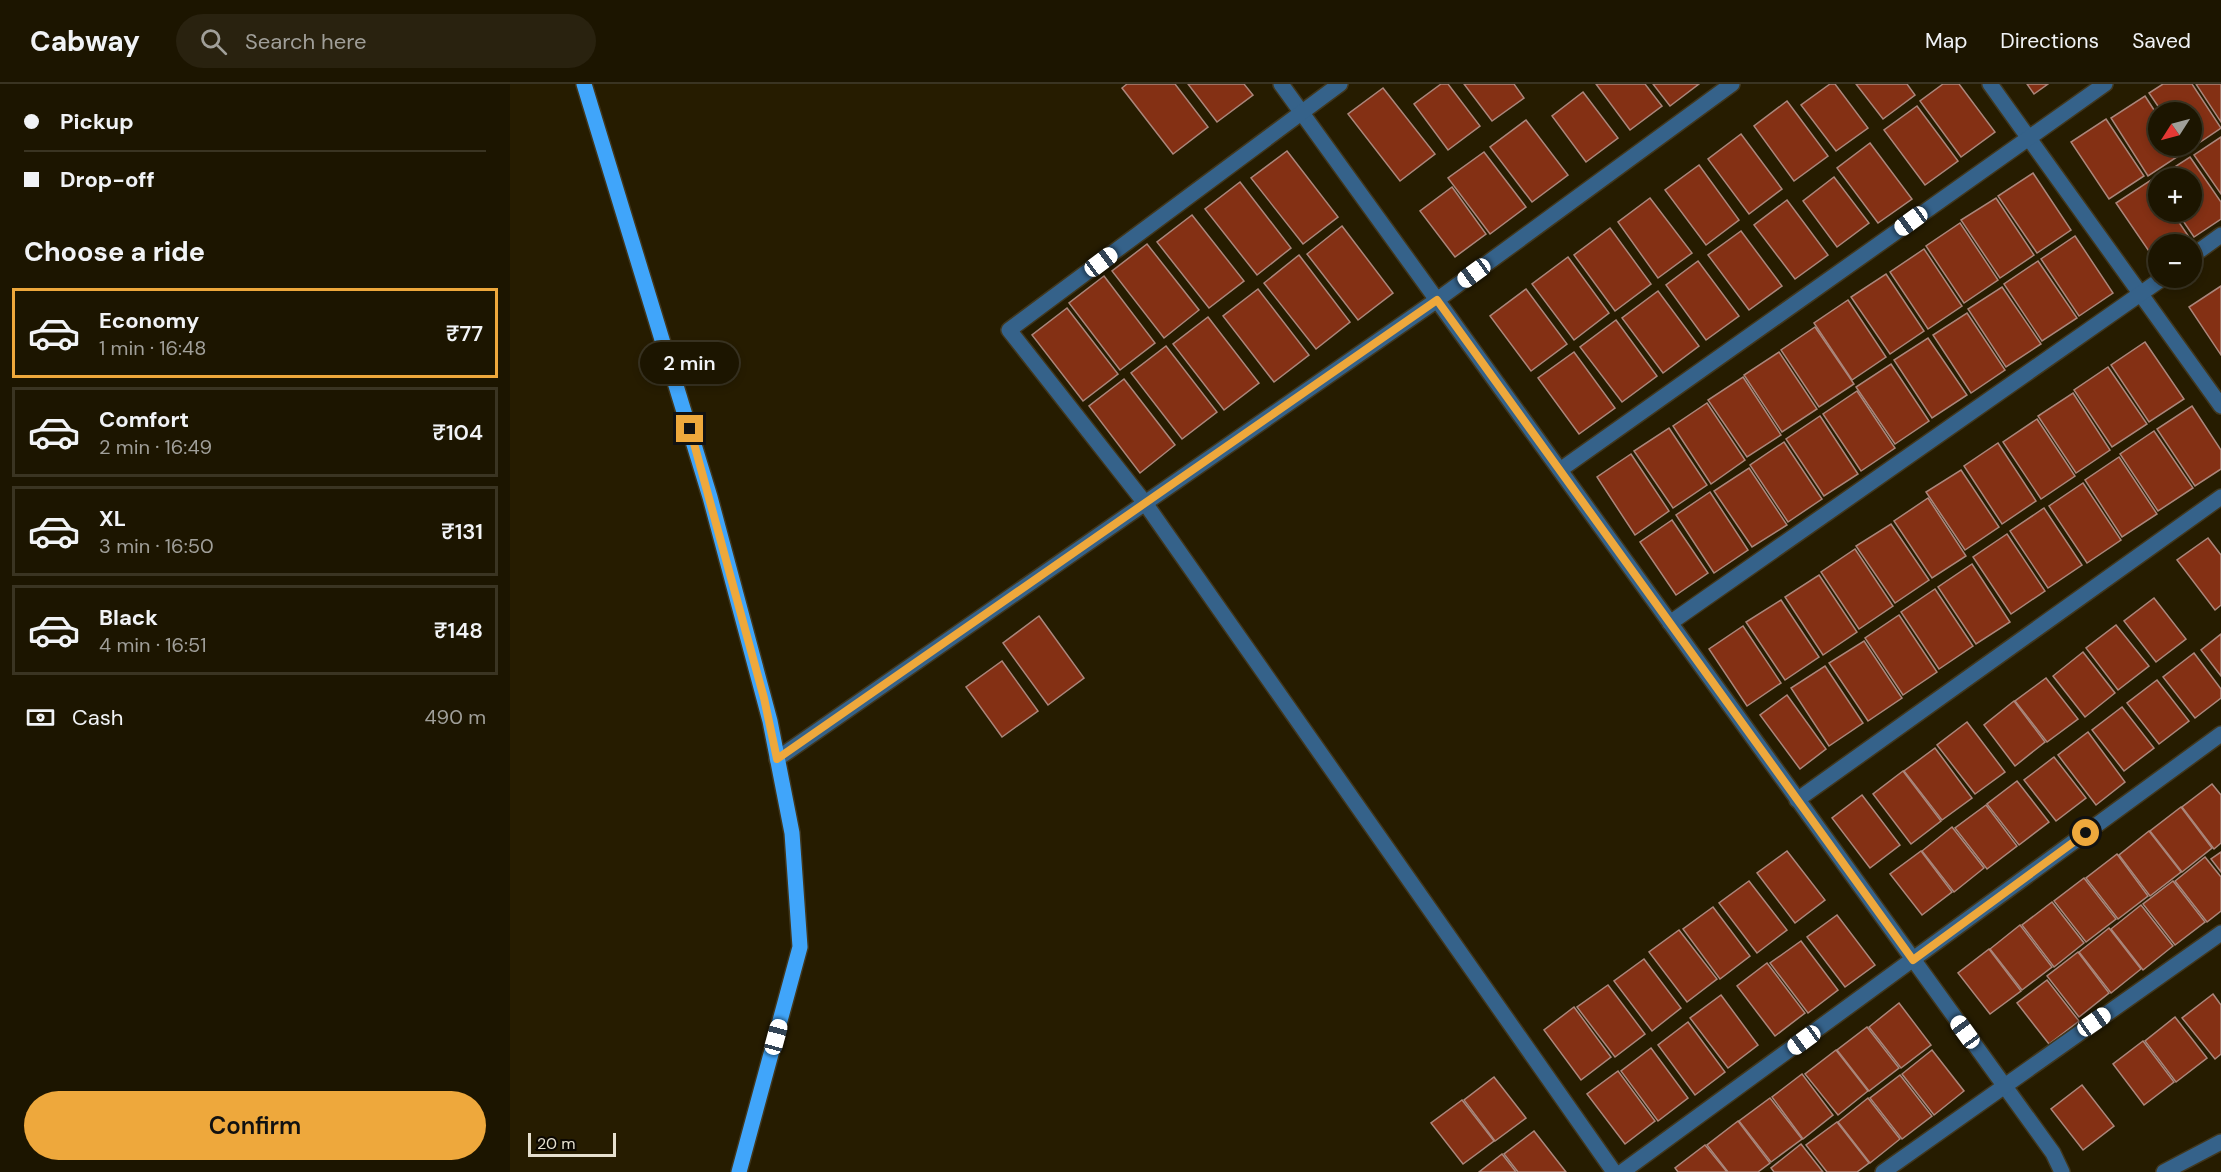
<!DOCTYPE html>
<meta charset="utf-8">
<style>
body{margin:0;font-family:"DM Sans",sans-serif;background:#29220f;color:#f1f3f6;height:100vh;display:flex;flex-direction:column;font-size:22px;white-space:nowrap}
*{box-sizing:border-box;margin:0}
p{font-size:20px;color:#a09f99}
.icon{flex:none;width:33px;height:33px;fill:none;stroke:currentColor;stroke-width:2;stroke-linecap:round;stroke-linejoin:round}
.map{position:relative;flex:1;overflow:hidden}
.sheet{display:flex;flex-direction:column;background:#1c1500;width:510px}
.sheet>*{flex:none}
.top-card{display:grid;align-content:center;height:132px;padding:0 24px;background:#1c1500}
.needle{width:39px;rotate:234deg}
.buttons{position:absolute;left:1638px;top:18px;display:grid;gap:12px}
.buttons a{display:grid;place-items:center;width:54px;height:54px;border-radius:50%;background:#1c1500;box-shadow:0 3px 9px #0003,0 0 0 2px #3a3422;font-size:30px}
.scale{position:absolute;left:18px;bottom:15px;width:88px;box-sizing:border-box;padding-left:6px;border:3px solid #e6e0cf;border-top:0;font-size:16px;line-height:21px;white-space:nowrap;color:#e6e0cf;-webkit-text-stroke:4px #0b0701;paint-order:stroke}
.end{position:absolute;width:27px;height:27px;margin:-14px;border:8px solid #eea83c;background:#111;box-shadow:0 0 0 3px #111}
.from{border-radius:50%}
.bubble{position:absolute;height:42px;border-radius:21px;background:#1c1500;box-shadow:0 3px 9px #0003,0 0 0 2px #3a3422;font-size:20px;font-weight:600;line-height:42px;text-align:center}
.car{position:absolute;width:18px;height:36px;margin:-18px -9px;border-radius:8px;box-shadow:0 0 4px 2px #0007;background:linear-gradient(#fff 24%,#345 0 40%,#fff 0 76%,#345 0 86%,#fff 0)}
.top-card b{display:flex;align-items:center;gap:21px;height:57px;font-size:22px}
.top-card b+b{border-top:2px solid #3a3422}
.top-card i{width:15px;height:15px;background:#f1f3f6}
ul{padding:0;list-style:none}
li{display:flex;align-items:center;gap:18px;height:90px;margin:0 12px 9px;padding:0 12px;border:3px solid #3a3422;border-radius:0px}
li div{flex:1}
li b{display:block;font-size:22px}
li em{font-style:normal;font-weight:600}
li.current{border-color:#eea83c}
li>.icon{width:54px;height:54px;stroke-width:1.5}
h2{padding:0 24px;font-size:27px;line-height:72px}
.pay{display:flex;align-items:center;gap:15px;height:66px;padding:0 24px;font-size:22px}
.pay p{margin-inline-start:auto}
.cta{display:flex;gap:12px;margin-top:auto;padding:12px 24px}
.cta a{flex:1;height:69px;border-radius:36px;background:#eea83c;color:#111;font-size:24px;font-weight:600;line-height:69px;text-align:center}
header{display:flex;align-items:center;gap:36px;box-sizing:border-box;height:84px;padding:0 30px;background:#1c1500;border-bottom:2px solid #3a3422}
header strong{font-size:28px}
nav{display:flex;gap:33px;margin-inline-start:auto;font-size:21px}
.search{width:420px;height:54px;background:#29220f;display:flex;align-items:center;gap:15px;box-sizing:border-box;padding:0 21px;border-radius:33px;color:#a09f99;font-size:22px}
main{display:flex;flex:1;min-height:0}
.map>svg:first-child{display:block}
.building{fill:#843014;stroke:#ab867b;stroke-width:1.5}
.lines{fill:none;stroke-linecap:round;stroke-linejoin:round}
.minor-casing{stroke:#41371d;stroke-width:18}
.major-casing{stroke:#41371d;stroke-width:18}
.minor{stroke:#35628a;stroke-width:15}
.major{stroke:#40a5fa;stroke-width:15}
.route{stroke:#eea83c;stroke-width:8}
</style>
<header>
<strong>Cabway</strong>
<div class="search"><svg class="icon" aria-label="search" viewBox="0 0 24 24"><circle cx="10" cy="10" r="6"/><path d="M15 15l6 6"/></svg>Search here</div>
<nav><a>Map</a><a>Directions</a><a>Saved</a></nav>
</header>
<main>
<section class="sheet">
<div class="top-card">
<b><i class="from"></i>Pickup</b>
<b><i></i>Drop-off</b>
</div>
<h2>Choose a ride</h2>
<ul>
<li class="current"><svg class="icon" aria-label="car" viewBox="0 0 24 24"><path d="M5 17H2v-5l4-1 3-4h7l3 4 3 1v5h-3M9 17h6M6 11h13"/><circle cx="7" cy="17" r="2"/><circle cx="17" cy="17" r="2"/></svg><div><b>Economy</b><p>1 min · 16:48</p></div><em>₹77</em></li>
<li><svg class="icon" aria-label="car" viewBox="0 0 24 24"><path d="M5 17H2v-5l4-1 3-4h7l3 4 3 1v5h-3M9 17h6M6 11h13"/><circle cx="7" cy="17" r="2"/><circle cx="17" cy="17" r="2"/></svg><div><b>Comfort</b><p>2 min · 16:49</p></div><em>₹104</em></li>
<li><svg class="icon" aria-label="car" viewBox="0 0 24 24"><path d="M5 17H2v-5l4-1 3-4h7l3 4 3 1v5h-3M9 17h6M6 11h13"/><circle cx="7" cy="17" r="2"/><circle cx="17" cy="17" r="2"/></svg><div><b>XL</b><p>3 min · 16:50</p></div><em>₹131</em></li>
<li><svg class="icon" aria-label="car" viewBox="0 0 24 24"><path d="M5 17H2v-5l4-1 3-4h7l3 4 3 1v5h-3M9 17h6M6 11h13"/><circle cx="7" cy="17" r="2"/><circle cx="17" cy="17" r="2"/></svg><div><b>Black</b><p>4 min · 16:51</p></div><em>₹148</em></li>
</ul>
<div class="pay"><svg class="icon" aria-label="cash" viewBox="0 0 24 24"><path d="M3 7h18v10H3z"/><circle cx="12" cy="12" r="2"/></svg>Cash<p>490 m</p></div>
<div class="cta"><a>Confirm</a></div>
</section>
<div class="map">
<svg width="1711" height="1088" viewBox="0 0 1711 1088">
<rect width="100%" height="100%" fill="#261c00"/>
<!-- building -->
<g class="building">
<path d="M617 0H665L698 43 663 70 612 4Z"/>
<path d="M678 0H734L743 11 707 38Z"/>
<path d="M931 0H938L970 42 938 66 904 20Z"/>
<path d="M954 0H1004L1014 14 982 37Z"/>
<path d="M1086 0H1135L1152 22 1120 46Z"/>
<path d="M1143 0H1189L1160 22Z"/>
<path d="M1320 0H1325L1358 44 1326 67 1291 21Z"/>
<path d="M1346 0H1397L1405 11 1373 35Z"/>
<path d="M1433 0H1449L1485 48 1451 73 1410 17Z"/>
<path d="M1517 0H1538L1524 10Z"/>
<path d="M1653 0H1682L1711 44 1677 67 1674 62H1682V28H1652L1639 9Z"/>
<path d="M1686 0H1711V38Z"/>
<path d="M873 4 925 70 890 97 838 30Z"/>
<path d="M1073 8 1108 54 1076 78 1042 32Z"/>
<path d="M1635 12 1648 32V62H1668L1673 69 1638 92 1601 34Z"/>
<path d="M1277 17 1318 72 1284 97 1244 42Z"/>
<path d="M1407 22 1448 77 1415 101 1374 46Z"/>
<path d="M1596 35 1634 92 1599 115 1561 58Z"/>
<path d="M1016 36 1058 91 1022 118 980 63Z"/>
<path d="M1231 50 1272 105 1239 130 1198 75Z"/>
<path d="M1711 53V110L1684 71Z"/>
<path d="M1360 59 1402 115 1368 139 1327 84Z"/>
<path d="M777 67 828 133 793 160 741 94Z"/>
<path d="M974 68 1016 123 980 150 938 94Z"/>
<path d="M1680 73 1711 118V135L1684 153 1667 128H1682V94H1648V99L1646 95Z"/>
<path d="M1189 81 1229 136 1196 161 1155 106Z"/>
<path d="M1523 89 1561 146 1527 169 1488 112Z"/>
<path d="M1324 93 1359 139 1327 163 1293 117Z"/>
<path d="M1641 96 1648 108V128H1662L1679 153 1668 160H1648V174L1645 176 1606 119Z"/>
<path d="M730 98 781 164 747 191 695 125Z"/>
<path d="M942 103 976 150 945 173 910 127Z"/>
<path d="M1140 114 1182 169 1148 194 1108 138Z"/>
<path d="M1486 114 1524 171 1490 194 1451 136Z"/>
<path d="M1277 116 1318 171 1285 195 1244 141Z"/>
<path d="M682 131 734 197 699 224 647 158Z"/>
<path d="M1450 139 1488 196 1454 219 1416 162Z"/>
<path d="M832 142 883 209 848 236 797 170Z"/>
<path d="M1100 144 1141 200 1105 227 1064 171Z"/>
<path d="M1231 147 1272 202 1239 226 1198 171Z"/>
<path d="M1565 152 1603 209 1569 232 1531 175Z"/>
<path d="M637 160 689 226 654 254 602 187Z"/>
<path d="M1414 165 1452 222 1418 245 1380 188Z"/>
<path d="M789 171 840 238 806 265 754 199Z"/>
<path d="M1058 173 1099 229 1064 256 1022 200Z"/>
<path d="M1188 177 1229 232 1196 256 1156 201Z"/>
<path d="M1528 177 1567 234 1532 257 1494 200Z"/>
<path d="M1376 190 1414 247 1380 270 1341 213Z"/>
<path d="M594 192 645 259 610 286 559 219Z"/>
<path d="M1711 202V271L1679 223Z"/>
<path d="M1492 203 1531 260 1496 283 1458 225Z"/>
<path d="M748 205 799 271 764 298 713 232Z"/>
<path d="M1016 205 1057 260 1021 287 980 232Z"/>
<path d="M1148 207 1189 262 1153 289 1112 234Z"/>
<path d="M1338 216 1376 273 1342 296 1304 239Z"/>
<path d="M557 224 608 290 573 317 522 251Z"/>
<path d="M1457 229 1495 286 1461 309 1423 251Z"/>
<path d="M698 233 749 299 714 326 663 260Z"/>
<path d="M1106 236 1147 292 1112 318 1070 263Z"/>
<path d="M1305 243 1344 300 1309 323 1271 266Z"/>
<path d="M1418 254 1457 311 1422 334 1384 276Z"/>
<path d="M1635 258 1674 315 1639 338 1601 281Z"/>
<path d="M656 262 707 328 672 355 621 289Z"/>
<path d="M1064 268 1105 324 1069 350 1028 294Z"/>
<path d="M1269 268 1307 325 1272 348 1234 291Z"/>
<path d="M1381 280 1419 337 1385 360 1346 303Z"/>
<path d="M1598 283 1637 340 1602 363 1564 306Z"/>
<path d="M1233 293 1271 351 1237 373 1198 316Z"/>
<path d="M614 295 665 361 630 389 579 322Z"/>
<path d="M1347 307 1385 364 1351 387 1313 330Z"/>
<path d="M1563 309 1600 366 1566 389 1528 332Z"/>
<path d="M1197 319 1235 376 1201 400 1163 342Z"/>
<path d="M1682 322 1711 366V385L1685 402 1647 345Z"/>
<path d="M1310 332 1348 390 1314 412 1276 355Z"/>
<path d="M1527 335 1565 392 1531 415 1493 358Z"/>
<path d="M1159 344 1197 401 1163 424 1124 367Z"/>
<path d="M1644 347 1683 404 1648 427 1610 370Z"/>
<path d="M1274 358 1312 415 1278 438 1240 381Z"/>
<path d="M1488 359 1526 417 1492 440 1454 382Z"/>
<path d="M1121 370 1159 427 1125 451 1087 393Z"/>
<path d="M1609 373 1647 430 1612 453 1575 396Z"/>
<path d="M1239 384 1277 441 1242 463 1204 407Z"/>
<path d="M1451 386 1489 443 1455 466 1416 408Z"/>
<path d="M1573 399 1611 456 1577 479 1539 422Z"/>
<path d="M1200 408 1238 466 1204 489 1166 431Z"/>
<path d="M1418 414 1456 472 1422 494 1384 437Z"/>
<path d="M1534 424 1572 481 1538 504 1500 447Z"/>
<path d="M1162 436 1198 489 1166 511 1130 458Z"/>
<path d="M1381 440 1419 496 1385 519 1346 462Z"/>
<path d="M1497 450 1535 507 1501 530 1463 473Z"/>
<path d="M1698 454 1711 471V521L1705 526 1667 476Z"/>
<path d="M1345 465 1383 522 1349 545 1311 488Z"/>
<path d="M1462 480 1500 538 1466 560 1428 503Z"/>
<path d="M1309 491 1347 548 1313 571 1275 513Z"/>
<path d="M1425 505 1463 562 1429 585 1391 528Z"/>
<path d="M1644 514 1676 555 1646 578 1614 537Z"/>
<path d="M1271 516 1309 573 1275 596 1236 538Z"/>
<path d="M1389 531 1427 588 1393 611 1355 554Z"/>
<path d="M529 532 574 594 538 621 493 559Z"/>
<path d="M1606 541 1639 582 1608 606 1576 564Z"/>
<path d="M1233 542 1271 599 1237 622 1199 565Z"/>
<path d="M1711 550V592L1691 566Z"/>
<path d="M1354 557 1392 614 1358 637 1319 579Z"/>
<path d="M1573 568 1605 609 1575 633 1543 592Z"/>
<path d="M1684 569 1711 605V614L1685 634 1653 593Z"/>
<path d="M492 577 528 627 492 653 456 603Z"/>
<path d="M1315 582 1353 639 1319 662 1281 604Z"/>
<path d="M1536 594 1568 635 1537 658 1505 617Z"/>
<path d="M1647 596 1679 637 1649 660 1617 619Z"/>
<path d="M1277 611 1316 665 1290 685 1250 631Z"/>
<path d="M1504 617 1535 658 1505 682 1474 641Z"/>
<path d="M1612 623 1644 664 1614 687 1582 646Z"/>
<path d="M1457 638 1495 688 1465 710 1427 661Z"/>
<path d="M1578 648 1615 698 1586 721 1548 671Z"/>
<path d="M1425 664 1462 714 1432 736 1394 687Z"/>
<path d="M1544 673 1576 714 1546 737 1514 696Z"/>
<path d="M1393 687 1431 737 1401 760 1363 710Z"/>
<path d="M1507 697 1539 738 1509 761 1477 720Z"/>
<path d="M1702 700 1711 711V759L1704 765 1672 723Z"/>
<path d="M1352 711 1390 761 1360 784 1322 734Z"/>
<path d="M1476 721 1507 762 1477 785 1445 744Z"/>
<path d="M1671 723 1702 764 1672 788 1640 747Z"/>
<path d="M1442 743 1474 784 1444 808 1412 767Z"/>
<path d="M1639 747 1671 788 1640 812 1609 771Z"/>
<path d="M1277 767 1315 816 1285 839 1247 789Z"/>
<path d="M1411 767 1442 808 1412 831 1380 790Z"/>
<path d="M1711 768V788L1701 775Z"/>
<path d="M1607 770 1638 812 1608 835 1576 794Z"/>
<path d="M1695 773 1711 793V827L1697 838 1665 797Z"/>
<path d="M1574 794 1606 835 1576 858 1544 817Z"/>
<path d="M1239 797 1277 846 1247 869 1209 819Z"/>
<path d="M1663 797 1695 838 1665 861 1633 820Z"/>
<path d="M1542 818 1574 859 1544 883 1512 841Z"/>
<path d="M1631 821 1663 862 1633 886 1601 845Z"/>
<path d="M1203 823 1240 872 1210 895 1173 845Z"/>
<path d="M1327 831 1365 881 1335 903 1297 853Z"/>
<path d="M1510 841 1542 883 1512 906 1480 865Z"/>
<path d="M1599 844 1631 885 1601 909 1569 868Z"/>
<path d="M1169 846 1207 895 1177 918 1139 868Z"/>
<path d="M1291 857 1328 906 1298 929 1260 879Z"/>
<path d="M1479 865 1511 907 1480 930 1448 889Z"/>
<path d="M1568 868 1599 909 1569 933 1537 892Z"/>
<path d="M1134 875 1171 924 1142 947 1104 897Z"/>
<path d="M1257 879 1295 929 1265 952 1227 902Z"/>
<path d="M1537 896 1569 937 1539 960 1507 919Z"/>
<path d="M1098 901 1135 950 1105 973 1067 923Z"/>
<path d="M1703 910 1711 921V970L1705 975 1672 934Z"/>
<path d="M1211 911 1248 961 1218 984 1180 934Z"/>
<path d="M1389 919 1421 961 1391 984 1359 943Z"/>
<path d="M1064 923 1101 973 1071 996 1034 946Z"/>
<path d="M1665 933 1697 974 1666 998 1635 957Z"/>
<path d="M1178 938 1215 988 1185 1011 1148 961Z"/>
<path d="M1357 943 1389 984 1359 1007 1327 966Z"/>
<path d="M1633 957 1664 998 1634 1021 1603 980Z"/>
<path d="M1141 964 1178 1014 1148 1037 1111 987Z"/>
<path d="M1326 966 1358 1007 1328 1031 1295 990Z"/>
<path d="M1422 966 1454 1007 1424 1031 1392 990Z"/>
<path d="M1108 987 1145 1037 1115 1060 1077 1010Z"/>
<path d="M1292 990 1323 1031 1293 1055 1262 1013Z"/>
<path d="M1390 991 1422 1032 1392 1055 1360 1014Z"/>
<path d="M984 993 1016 1034 985 1057 954 1016Z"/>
<path d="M1572 1001 1604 1042 1573 1066 1541 1025Z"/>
<path d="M1260 1014 1292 1055 1261 1078 1229 1037Z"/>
<path d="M1358 1014 1390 1055 1360 1079 1328 1038Z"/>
<path d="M952 1016 984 1057 953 1080 921 1039Z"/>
<path d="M1228 1037 1260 1079 1248 1088H1218L1197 1061Z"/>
<path d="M1327 1038 1359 1079 1347 1088H1317L1296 1061Z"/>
<path d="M1024 1047 1056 1088H1008L994 1070Z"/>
<path d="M1291 1060 1313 1088H1264L1261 1084Z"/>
<path d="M1195 1061 1217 1088H1168L1165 1084Z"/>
<path d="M992 1070 1006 1088H969Z"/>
</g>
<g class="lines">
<!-- minor casing -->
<g class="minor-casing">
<g id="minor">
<path d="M771 0 1543 1069 1552 1088"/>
<path d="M830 0 499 246 635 419 1104 1088"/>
<path d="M1480 0 1711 322"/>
<path d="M1682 172 1711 151"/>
<path d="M1050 386 1595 0"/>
<path d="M1160 539 1653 194"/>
<path d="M267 675 927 216 1222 0"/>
<path d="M1287 716 1711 413"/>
<path d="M1112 1088 1711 650"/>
<path d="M1373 1088 1711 849"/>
<path d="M1654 1088 1711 1058"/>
</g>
</g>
<!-- major casing -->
<g class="major-casing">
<path id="major" d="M74 0 200 413 260 637 282 749 290 863 229 1088"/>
</g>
<!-- minor -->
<use href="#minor" class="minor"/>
<!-- major -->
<use href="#major" class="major"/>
</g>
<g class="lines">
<!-- route -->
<path class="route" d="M180 345 254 614 267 675 927 216 1403 876 1576 749"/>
</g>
</svg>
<div class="buttons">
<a><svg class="needle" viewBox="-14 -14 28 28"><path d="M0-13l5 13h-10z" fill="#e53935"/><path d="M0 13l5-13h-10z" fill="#a09f99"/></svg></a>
<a>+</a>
<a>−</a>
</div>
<div class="scale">20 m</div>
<i class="end from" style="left:1576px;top:749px"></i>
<i class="end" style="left:180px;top:345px"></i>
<div class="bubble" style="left:130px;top:258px;width:99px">2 min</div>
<i class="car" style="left:1401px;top:137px;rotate:234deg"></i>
<i class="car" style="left:591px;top:178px;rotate:53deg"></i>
<i class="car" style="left:964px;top:189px;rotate:234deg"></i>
<i class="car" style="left:1584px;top:938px;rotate:55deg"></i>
<i class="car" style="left:1455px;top:948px;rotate:324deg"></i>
<i class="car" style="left:266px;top:953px;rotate:15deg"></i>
<i class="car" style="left:1294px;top:956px;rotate:234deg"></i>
</div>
</main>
